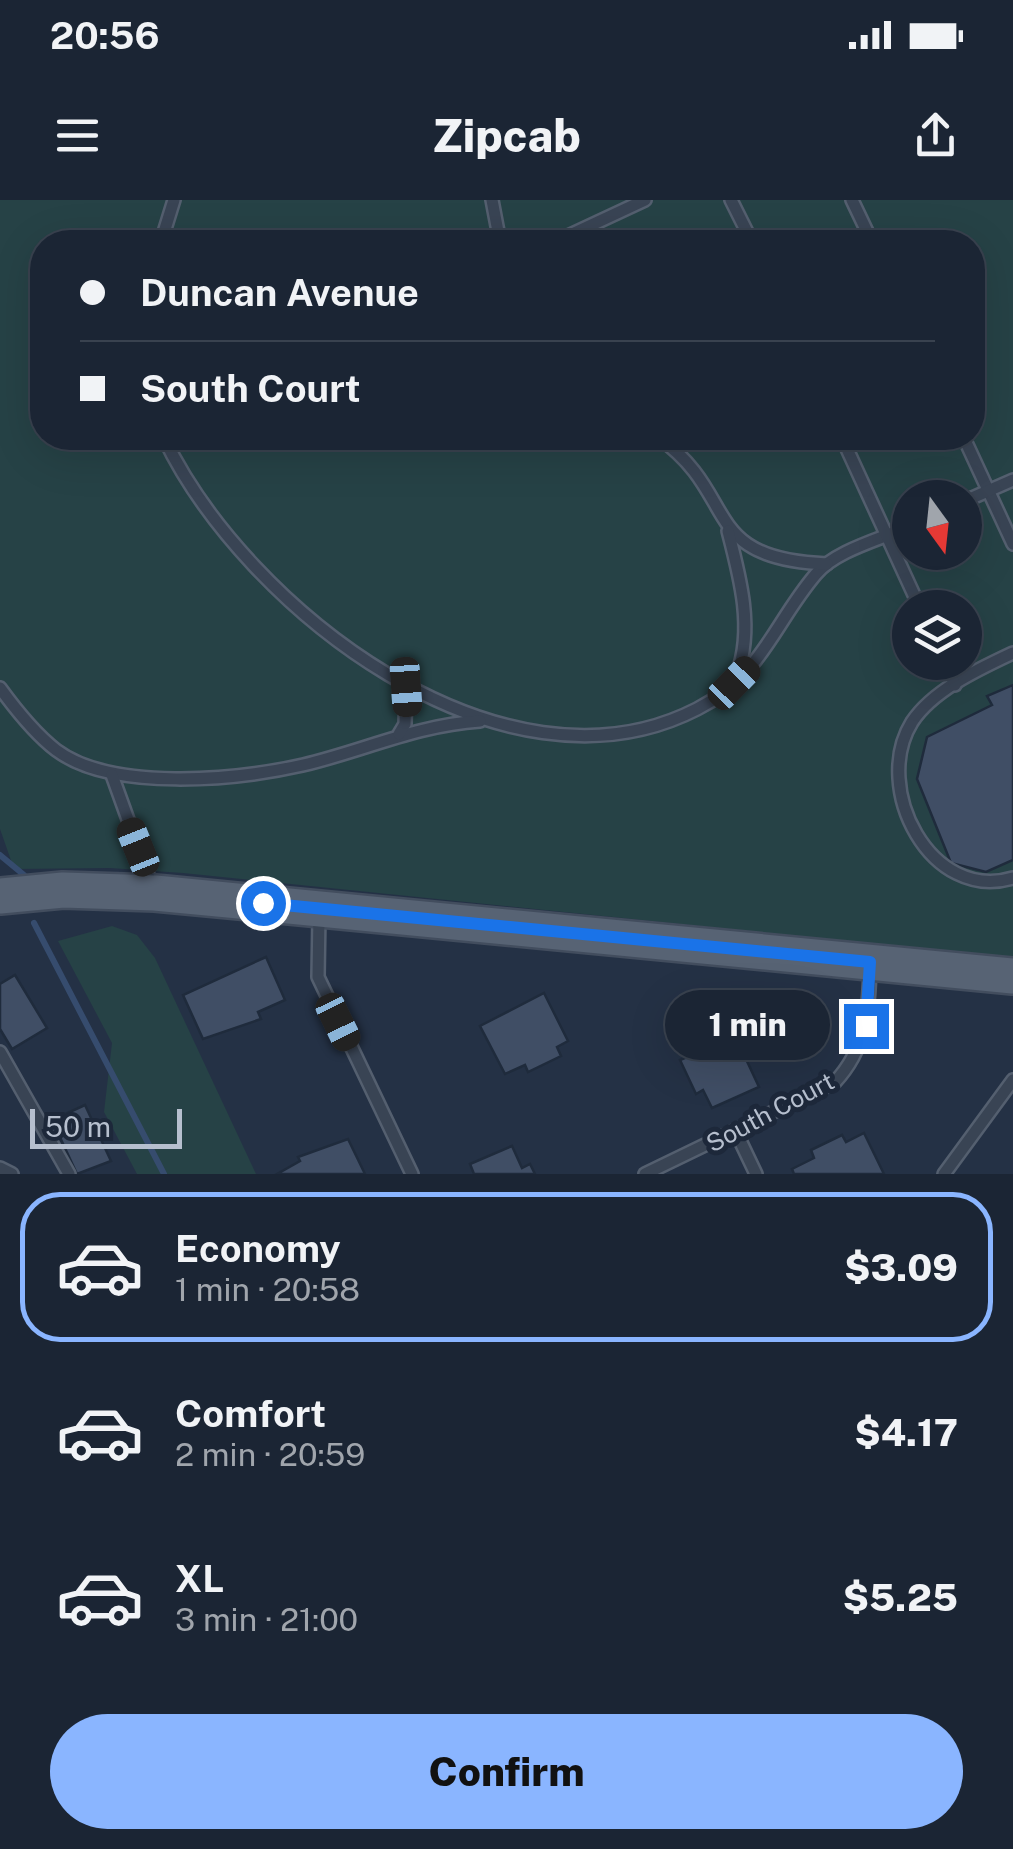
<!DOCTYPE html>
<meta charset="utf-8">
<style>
body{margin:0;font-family:"Public Sans",sans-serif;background:#283140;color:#f1f3f6;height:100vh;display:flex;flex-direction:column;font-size:38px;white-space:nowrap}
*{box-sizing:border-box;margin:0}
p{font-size:32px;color:#a0a5ac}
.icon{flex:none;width:55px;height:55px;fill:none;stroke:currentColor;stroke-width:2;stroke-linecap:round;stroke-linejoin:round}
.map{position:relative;height:974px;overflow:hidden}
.drawer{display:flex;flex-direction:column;background:#1b2534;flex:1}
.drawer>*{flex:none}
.hud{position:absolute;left:30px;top:30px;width:955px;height:220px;border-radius:40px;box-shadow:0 10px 40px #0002,0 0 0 2px #39424f;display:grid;align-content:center;height:220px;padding:0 50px;background:#1b2534}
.needle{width:65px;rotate:165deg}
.fabs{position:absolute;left:892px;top:280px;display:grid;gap:20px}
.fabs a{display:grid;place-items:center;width:90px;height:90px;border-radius:50%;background:#1b2534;box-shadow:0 10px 40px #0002,0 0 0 2px #39424f;font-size:50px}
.scale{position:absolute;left:30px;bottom:25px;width:152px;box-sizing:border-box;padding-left:10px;border:5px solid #b6bfce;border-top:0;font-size:28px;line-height:35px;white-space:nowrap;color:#b6bfce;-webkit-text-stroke:8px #1d283a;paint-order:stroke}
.end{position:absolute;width:45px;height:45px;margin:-22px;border:12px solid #1a73e8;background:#fff;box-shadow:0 0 0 5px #fff}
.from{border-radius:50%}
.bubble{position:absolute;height:70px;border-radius:35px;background:#1b2534;box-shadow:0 10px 40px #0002,0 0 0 2px #39424f;font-size:32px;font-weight:800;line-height:70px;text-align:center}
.car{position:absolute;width:30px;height:60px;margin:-30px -15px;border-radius:12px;box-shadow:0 0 8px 2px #0007;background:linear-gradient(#222 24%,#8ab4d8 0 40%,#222 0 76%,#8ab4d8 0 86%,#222 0)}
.hud b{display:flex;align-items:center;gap:35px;height:95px;font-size:38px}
.hud b+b{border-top:2px solid #39424f}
.hud i{width:25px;height:25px;background:#f1f3f6}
ul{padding:18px 0 0;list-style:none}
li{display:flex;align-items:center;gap:30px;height:150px;margin:0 20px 15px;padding:0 30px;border:5px solid transparent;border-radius:40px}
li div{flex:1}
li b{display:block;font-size:38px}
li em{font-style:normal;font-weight:800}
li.current{border-color:#8ab5ff}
li>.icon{width:90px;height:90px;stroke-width:1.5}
.primary-button{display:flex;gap:20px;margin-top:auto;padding:20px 50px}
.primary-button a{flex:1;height:115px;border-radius:60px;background:#8ab5ff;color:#111;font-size:40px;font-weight:800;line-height:115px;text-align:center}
.status{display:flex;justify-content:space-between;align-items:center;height:70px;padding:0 50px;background:#1b2534;direction:ltr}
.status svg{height:28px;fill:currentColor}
header{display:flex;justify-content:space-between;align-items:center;height:130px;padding:0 50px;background:#1b2534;font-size:45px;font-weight:800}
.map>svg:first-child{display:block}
.green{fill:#264246;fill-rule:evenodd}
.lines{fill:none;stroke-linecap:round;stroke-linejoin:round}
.stream{stroke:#364c6e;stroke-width:6}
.building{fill:#404e65;stroke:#1f2b3c;stroke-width:2.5}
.service-casing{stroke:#545f6f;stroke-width:16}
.primary-casing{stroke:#424d5e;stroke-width:40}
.service{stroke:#394454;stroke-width:11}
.primary{stroke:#576374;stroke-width:35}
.route{stroke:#1a73e8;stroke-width:12}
.labels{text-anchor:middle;stroke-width:10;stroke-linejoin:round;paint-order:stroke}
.street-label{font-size:25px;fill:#b6bfce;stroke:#1d283a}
</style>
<div class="status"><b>20:56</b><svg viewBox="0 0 49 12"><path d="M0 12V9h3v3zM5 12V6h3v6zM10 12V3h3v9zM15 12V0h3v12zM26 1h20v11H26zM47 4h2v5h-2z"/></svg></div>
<header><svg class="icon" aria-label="menu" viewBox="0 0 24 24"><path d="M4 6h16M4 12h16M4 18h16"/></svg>Zipcab<svg class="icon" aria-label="share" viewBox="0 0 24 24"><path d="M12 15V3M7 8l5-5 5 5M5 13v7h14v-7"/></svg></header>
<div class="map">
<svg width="1013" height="974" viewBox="0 0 1013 974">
<rect width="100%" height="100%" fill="#243145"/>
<!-- green -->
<g class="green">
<path d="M0 0H1013V758L183 673 110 668 14 669 0 629ZM42 42H972V238H42ZM910 298H965V352H910ZM910 408H965V462H910Z"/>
<path d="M112 726 137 735 155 758 256 974H137L104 912 112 843 58 741Z"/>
</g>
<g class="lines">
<!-- stream -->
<g class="stream">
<path d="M0 655 24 675"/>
<path d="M34 723 164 974"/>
</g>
</g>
<!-- building -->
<g class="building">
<path d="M1013 485V660L986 672 951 663 917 579 927 537 992 505 987 496Z"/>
<path d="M266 757 285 800 258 812 261 819 203 839 183 795Z"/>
<path d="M15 775 47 828 12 849 0 829V784Z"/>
<path d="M544 793 568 841 557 847 561 856 528 872 525 865 505 874 480 826Z"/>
<path d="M725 814 759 887 712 908 703 890 696 894 680 860 687 857 677 836Z"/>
<path d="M85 905 111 961 77 974 52 920Z"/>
<path d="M864 933 884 974H794L792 969 814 958 811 950 842 935 846 942Z"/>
<path d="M348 939 365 974H277L300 961 298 957Z"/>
<path d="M512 946 522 968 530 964 535 974H474L470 964Z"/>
</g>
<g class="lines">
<!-- service casing -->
<g class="service-casing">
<g id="service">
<path d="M492 0 500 42"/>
<path d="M731 0 752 42"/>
<path d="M852 0 872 42"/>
<path d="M161 42 174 0"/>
<path d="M555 42 645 0"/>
<path d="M164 238C245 407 502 609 697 509 762 476 774 423 816 374 836 350 882 339 910 326"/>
<path d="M659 238C740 295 698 359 827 364"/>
<path d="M842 238 920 408"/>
<path d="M964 238 1013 344"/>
<path d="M965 301 1013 280"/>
<path d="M728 331C740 377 754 429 737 474"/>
<path d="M1013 453C979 469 933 490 912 522 871 588 931 703 1013 678"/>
<path d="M945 462 955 485"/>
<path d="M0 488C16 510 34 533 56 550 112 592 237 580 303 565 363 551 417 525 480 521"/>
<path d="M399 534 405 524 406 487"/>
<path d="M112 575 153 689"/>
<path d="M319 715 318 777 412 974"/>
<path d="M0 852 69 974"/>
<path d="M736 932 756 974"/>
<path d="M0 968 12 974"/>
<path d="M645 974 835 882C866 849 869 811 870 767"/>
<path d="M944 974 1013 880"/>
</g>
</g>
<!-- primary casing -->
<g class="primary-casing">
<path id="primary" d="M0 696 63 690 155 693 1013 776"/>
</g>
<!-- service -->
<use href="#service" class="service"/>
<!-- primary -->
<use href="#primary" class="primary"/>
</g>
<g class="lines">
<!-- route -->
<path class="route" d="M263 703 870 762 866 826"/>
</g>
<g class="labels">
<!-- street labels -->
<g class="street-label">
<text transform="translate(770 912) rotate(-28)" y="9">South Court</text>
</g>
</g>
</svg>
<div class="fabs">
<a><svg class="needle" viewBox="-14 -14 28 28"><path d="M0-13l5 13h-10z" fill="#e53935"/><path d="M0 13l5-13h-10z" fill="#a0a5ac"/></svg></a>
<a><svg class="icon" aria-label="layers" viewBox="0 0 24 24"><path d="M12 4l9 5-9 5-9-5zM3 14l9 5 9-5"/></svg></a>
</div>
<div class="scale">50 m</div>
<i class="end from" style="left:263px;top:703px"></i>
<i class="end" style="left:866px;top:826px"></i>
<div class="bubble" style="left:665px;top:790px;width:165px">1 min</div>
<i class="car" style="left:734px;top:483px;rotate:44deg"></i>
<i class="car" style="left:406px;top:487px;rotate:176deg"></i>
<i class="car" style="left:138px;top:647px;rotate:338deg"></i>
<i class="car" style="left:338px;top:822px;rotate:154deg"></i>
<div class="hud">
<b><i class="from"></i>Duncan Avenue</b>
<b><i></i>South Court</b>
</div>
</div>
<section class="drawer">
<ul>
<li class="current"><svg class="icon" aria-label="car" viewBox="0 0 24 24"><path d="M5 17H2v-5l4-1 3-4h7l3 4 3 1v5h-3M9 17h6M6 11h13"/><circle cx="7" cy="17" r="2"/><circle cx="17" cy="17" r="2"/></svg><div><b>Economy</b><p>1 min · 20:58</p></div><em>$3.09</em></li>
<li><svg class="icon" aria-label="car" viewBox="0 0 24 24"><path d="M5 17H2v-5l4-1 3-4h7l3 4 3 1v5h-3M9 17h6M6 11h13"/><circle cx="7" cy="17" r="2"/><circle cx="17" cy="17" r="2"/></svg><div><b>Comfort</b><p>2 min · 20:59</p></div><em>$4.17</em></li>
<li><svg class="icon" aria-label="car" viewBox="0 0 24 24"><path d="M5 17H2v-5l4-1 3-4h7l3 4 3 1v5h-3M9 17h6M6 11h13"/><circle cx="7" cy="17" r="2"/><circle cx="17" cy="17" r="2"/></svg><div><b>XL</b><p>3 min · 21:00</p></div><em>$5.25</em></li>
</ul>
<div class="primary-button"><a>Confirm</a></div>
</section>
